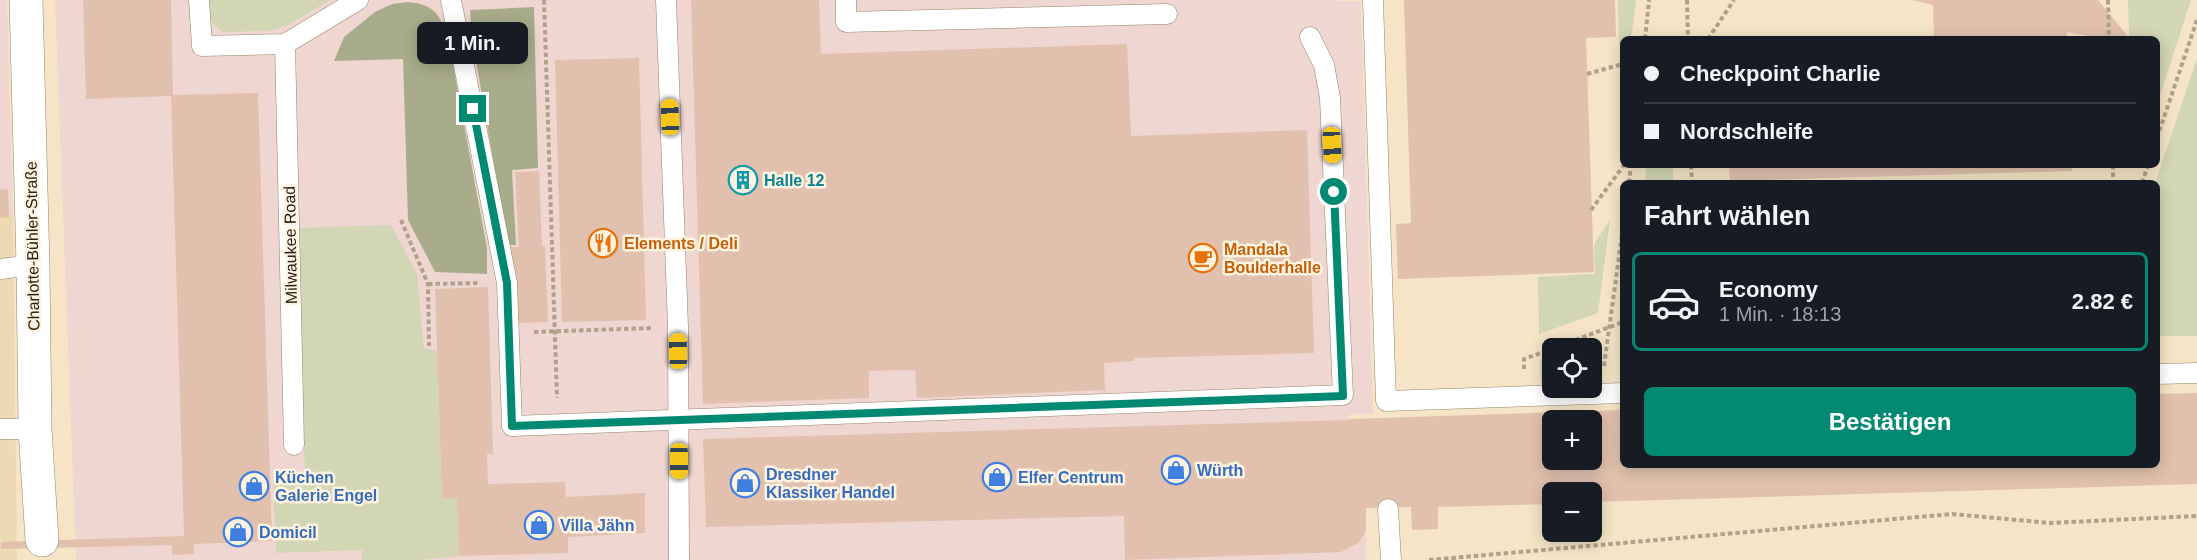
<!DOCTYPE html>
<html lang="de">
<meta charset="utf-8">
<style>
body{margin:0;font-family:Arial,sans-serif;background:#20242c;color:#f1f3f6;height:100vh;display:flex;flex-direction:column;font-size:22px;white-space:nowrap}
*{box-sizing:border-box;margin:0}
p{font-size:20px;color:#9ea1a6}
.icon{flex:none;width:33px;height:33px;fill:none;stroke:currentColor;stroke-width:2;stroke-linecap:round;stroke-linejoin:round}
.map{position:relative;flex:1;overflow:hidden}
.panel{position:absolute;left:1620px;top:180px;width:540px;height:288px;display:flex;flex-direction:column;background:#171b24;border-radius:9px;box-shadow:0 3px 15px #0003}
.panel>*{flex:none}
.banner{position:absolute;left:1620px;top:36px;width:540px;height:132px;border-radius:9px;box-shadow:0 3px 15px #0003;display:grid;align-content:center;height:132px;padding:0 24px;background:#171b24}
.controls{position:absolute;left:1542px;top:338px;display:grid;gap:12px}
.controls a{display:grid;place-items:center;width:60px;height:60px;border-radius:9px;background:#171b24;box-shadow:0 3px 15px #0003;font-size:30px}
.end{position:absolute;width:27px;height:27px;margin:-14px;border:8px solid #018a71;background:#fff;box-shadow:0 0 0 3px #fff}
.from{border-radius:50%}
.bubble{position:absolute;height:42px;border-radius:9px;background:#171b24;box-shadow:0 3px 15px #0003;font-size:20px;font-weight:700;line-height:42px;text-align:center}
.car{position:absolute;width:18px;height:36px;margin:-18px -9px;border-radius:8px;box-shadow:0 0 4px 2px #0007;background:linear-gradient(#f5c518 24%,#345 0 40%,#f5c518 0 76%,#345 0 86%,#f5c518 0)}
.banner b{display:flex;align-items:center;gap:21px;height:57px;font-size:22px}
.banner b+b{border-top:2px solid #363941}
.banner i{width:15px;height:15px;background:#f1f3f6}
ul{padding:0;list-style:none}
li{display:flex;align-items:center;gap:18px;height:99px;margin:0 12px 9px;padding:0 12px;border:3px solid transparent;border-radius:9px}
li div{flex:1}
li b{display:block;font-size:22px}
li em{font-style:normal;font-weight:700}
li.selected{border-color:#018a71}
li>.icon{width:54px;height:54px;stroke-width:1.5}
h2{padding:0 24px;font-size:27px;line-height:72px}
.button{display:flex;gap:12px;margin-top:auto;padding:12px 24px}
.button a{flex:1;height:69px;border-radius:9px;background:#018a71;color:#fff;font-size:24px;font-weight:700;line-height:69px;text-align:center}
.map>svg:first-child{display:block}
.commercial{fill:#f0d6d0}
.built{fill:#edd9b4}
.green{fill:#d3d6b4}
.forest{fill:#a9ac8b}
.building{fill:#e1c1ad;fill-rule:evenodd}
.lines{fill:none;stroke-linecap:round;stroke-linejoin:round}
.lane-casing{stroke:#938568;stroke-width:21}
.street-casing{stroke:#938568;stroke-width:34}
.path{stroke:#afa28a;stroke-width:4;stroke-dasharray:4.5 3;stroke-linecap:butt}
.lane{stroke:#fff;stroke-width:20}
.street{stroke:#fff;stroke-width:33}
.route{stroke:#018a71;stroke-width:8}
.labels{text-anchor:middle;stroke-width:5;stroke-linejoin:round;paint-order:stroke}
.culture-label{font-size:16px;font-weight:bold;fill:#0d838f;stroke:#fdf3e0;text-anchor:start}
.food-label{font-size:16px;font-weight:bold;fill:#c56008;stroke:#fdf3e0;text-anchor:start}
.street-label{font-size:16px;fill:#272115;stroke:#fdf3e0}
.shop-label{font-size:16px;font-weight:bold;fill:#366cbe;stroke:#fdf3e0;text-anchor:start}
</style>
<div class="map">
<svg width="2197" height="560" viewBox="0 0 2197 560">
<rect width="100%" height="100%" fill="#f5e5c6"/>
<!-- commercial -->
<g class="commercial">
<path d="M0 0H7L13 215H0Z"/>
<path d="M55 0H1323L1361 2 1373 414H1350L1349 418 1366 505V560H76Z"/>
</g>
<!-- built -->
<path class="built" d="M0 215H13L17 560H0Z"/>
<!-- green -->
<g class="green">
<path d="M205 0H330L287 26 268 31 222 32 205 16Z"/>
<path d="M1618 0H1636L1631 39H1623V45H1619Z"/>
<path d="M2128 0H2191L2157 104V39H2129Z"/>
<path d="M2197 59V336H2157L2155 183Z"/>
<path d="M1646 165H1673V183L1645 182Z"/>
<path d="M1610 220 1598 313 1539 334 1538 277 1595 274 1594 244Z"/>
<path d="M391 225 417 274 424 349 437 350 442 498H457L459 556 421 560H362V550L276 553 273 483 305 482 298 228Z"/>
<path d="M1552 356V381L1541 382 1540 361Z"/>
</g>
<!-- forest -->
<g class="forest">
<path d="M408 2C438 5 441 17 449 44L487 248V274L435 272 408 220 403 59 334 61 344 37 375 12 392 4Z"/>
<path d="M534 7 538 168 512 170 516 245H508L472 38 470 10Z"/>
</g>
<!-- building -->
<g class="building">
<path d="M83 0H171L173 95 258 93 272 541 194 544V554L172 555V545L1 549V542L184 536 171 96 86 99Z"/>
<path d="M691 0H819L821 54 1127 44 1131 136 1307 130 1314 353 1135 358 1134 361 1104 363 1105 390 917 398 915 370H898L869 371V398L703 404Z"/>
<path d="M1404 0H1615L1616 37 1586 38 1594 272 1398 279 1396 224 1411 223Z"/>
<path d="M1912 0H2098L2130 39H2105L2067 32V39H1934L1933 5Z"/>
<path d="M639 58 646 320 562 322 555 60Z"/>
<path d="M1729 165H2071L2072 171 1730 181Z"/>
<path d="M539 171 542 246H545L548 322 514 323 511 247H519L515 172Z"/>
<path d="M8 189 9 217 0 218V190Z"/>
<path d="M488 287 493 454H487L488 484 565 482 566 497 645 493V533L568 537V553L459 556 457 498H442L435 289Z"/>
<path d="M2197 393V484L1592 502V492H1552V504L1438 507V529L1412 530 1411 507 1366 508V531L1358 543 1341 552 1125 560 1124 516 706 527 703 439 1350 420 1349 419 1623 410V465H2157V394ZM1552 420H1592V459H1552Z"/>
</g>
<g class="lines">
<!-- lane casing -->
<g class="lane-casing">
<g id="lane">
<path d="M199 0 202 46 285 44 358 0"/>
<path d="M451 0 507 283 512 426 1343 395 1330 98 1324 65 1310 37"/>
<path d="M666 0 678 327 679 560"/>
<path d="M846 0V22L1167 14"/>
<path d="M1373 0 1386 401 1623 393"/>
<path d="M285 44 294 445"/>
<path d="M0 269 33 265"/>
<path d="M2157 374 2197 373"/>
<path d="M0 429H35"/>
<path d="M1388 509 1391 560"/>
</g>
</g>
<!-- street casing -->
<g class="street-casing">
<path id="street" d="M26 0 33 265 35 429 42 540"/>
</g>
<!-- path -->
<g class="path">
<path d="M544 0 557 398"/>
<path d="M1687 0 1688 39"/>
<path d="M2108 0 2109 39"/>
<path d="M1645 39 1649 0"/>
<path d="M1708 39 1734 0"/>
<path d="M1587 74 1623 64"/>
<path d="M2157 138 2197 20"/>
<path d="M1691 165 1692 183"/>
<path d="M2113 165V183"/>
<path d="M1629 183 1631 165"/>
<path d="M2142 183 2148 165"/>
<path d="M1591 210 1624 165"/>
<path d="M401 220 428 284 429 346"/>
<path d="M428 284 480 283"/>
<path d="M534 332 652 328"/>
<path d="M1554 348 1623 322"/>
<path d="M1604 366 1623 227"/>
<path d="M1524 369V359L1552 349"/>
<path d="M1429 560 1952 514 2050 523 2197 516"/>
</g>
<!-- lane -->
<use href="#lane" class="lane"/>
<!-- street -->
<use href="#street" class="street"/>
</g>
<g class="lines">
<!-- route -->
<path class="route" d="M473 109 507 283 512 426 1343 396 1334 192"/>
</g>
<!-- icons -->
<defs>
<g id="building-ring" transform="scale(1.5)"><circle r="9.5" fill="#fdf3e0" stroke="#0f9aa8" stroke-width="1.5"/><path d="M-4-6H4V6H1V3H-1V6H-4ZM-2.5-4.3h1.7v1.8h-1.7ZM.8-4.3h1.7v1.8H.8ZM-2.5-1h1.7V.8h-1.7ZM.8-1h1.7V.8H.8Z" fill="#0f9aa8"/></g>
<g id="restaurant-ring" transform="scale(1.5)"><circle r="9.5" fill="#fdf3e0" stroke="#e8710a" stroke-width="1.5"/><path d="M-5-6h1v4h1v-4h1v4h1v-4h1v5L-1.5 .5V6h-2V.5L-5-1ZM5-6V6H3V1.5H1.5Q1.5-4 5-6Z" fill="#e8710a"/></g>
<g id="cafe-ring" transform="scale(1.5)"><circle r="9.5" fill="#fdf3e0" stroke="#e8710a" stroke-width="1.5"/><path d="M-5.5-4.5H6V0H3Q3 3.5 0 3.5H-2.5Q-5.5 3.5-5.5 0ZM3-3.2v2h1.7v-2ZM-6 4.5H4V6H-6Z" fill="#e8710a"/></g>
<g id="shop-ring" transform="scale(1.5)"><circle r="9.5" fill="#fdf3e0" stroke="#3f7fe0" stroke-width="1.5"/><path d="M-5-2.5h2.3a2.7 3.5 0 0 1 5.4 0H5L5.5 6h-11ZM-1.5-2.5h3a1.5 2.3 0 0 0-3 0Z" fill="#3f7fe0"/></g>
</defs>
<g fill-rule="evenodd">
<use href="#building-ring" x="743" y="180"/>
<use href="#restaurant-ring" x="603" y="243"/>
<use href="#cafe-ring" x="1203" y="258"/>
<use href="#shop-ring" x="1176" y="470"/>
<use href="#shop-ring" x="997" y="477"/>
<use href="#shop-ring" x="745" y="483"/>
<use href="#shop-ring" x="254" y="486"/>
<use href="#shop-ring" x="539" y="525"/>
<use href="#shop-ring" x="238" y="532"/>
</g>
<g class="labels">
<!-- culture labels -->
<g class="culture-label">
<text x="764" y="186">Halle 12</text>
</g>
<!-- food labels -->
<g class="food-label">
<text x="624" y="249">Elements / Deli</text>
<text x="1224" y="255">Mandala<tspan x="1224" dy="18">Boulderhalle</tspan></text>
</g>
<!-- street labels -->
<g class="street-label">
<text transform="translate(290 245) rotate(-91)" y="6">Milwaukee Road</text>
<text transform="translate(32 246) rotate(-91)" y="6">Charlotte-Bühler-Straße</text>
</g>
<!-- shop labels -->
<g class="shop-label">
<text x="1197" y="476">Würth</text>
<text x="766" y="480">Dresdner<tspan x="766" dy="18">Klassiker Handel</tspan></text>
<text x="275" y="483">Küchen<tspan x="275" dy="18">Galerie Engel</tspan></text>
<text x="1018" y="483">Elfer Centrum</text>
<text x="560" y="531">Villa Jähn</text>
<text x="259" y="538">Domicil</text>
</g>
</g>
</svg>
<div class="controls">
<a><svg class="icon" aria-label="locate" viewBox="0 0 24 24"><circle cx="12" cy="12" r="6"/><path d="M12 2v4M12 18v4M2 12h4M18 12h4"/></svg></a>
<a>+</a>
<a>−</a>
</div>
<i class="end from" style="left:1334px;top:192px"></i>
<i class="end" style="left:473px;top:109px"></i>
<div class="bubble" style="left:417px;top:22px;width:111px">1 Min.</div>
<i class="car" style="left:670px;top:117px;rotate:358deg"></i>
<i class="car" style="left:1332px;top:145px;rotate:177deg"></i>
<i class="car" style="left:678px;top:351px;rotate:359deg"></i>
<i class="car" style="left:679px;top:461px;rotate:180deg"></i>
<div class="banner">
<b><i class="from"></i>Checkpoint Charlie</b>
<b><i></i>Nordschleife</b>
</div>
<section class="panel">
<h2>Fahrt wählen</h2>
<ul>
<li class="selected"><svg class="icon" aria-label="car" viewBox="0 0 24 24"><path d="M5 17H2v-5l4-1 3-4h7l3 4 3 1v5h-3M9 17h6M6 11h13"/><circle cx="7" cy="17" r="2"/><circle cx="17" cy="17" r="2"/></svg><div><b>Economy</b><p>1 Min. · 18:13</p></div><em>2.82 €</em></li>
</ul>
<div class="button"><a>Bestätigen</a></div>
</section>
</div>
